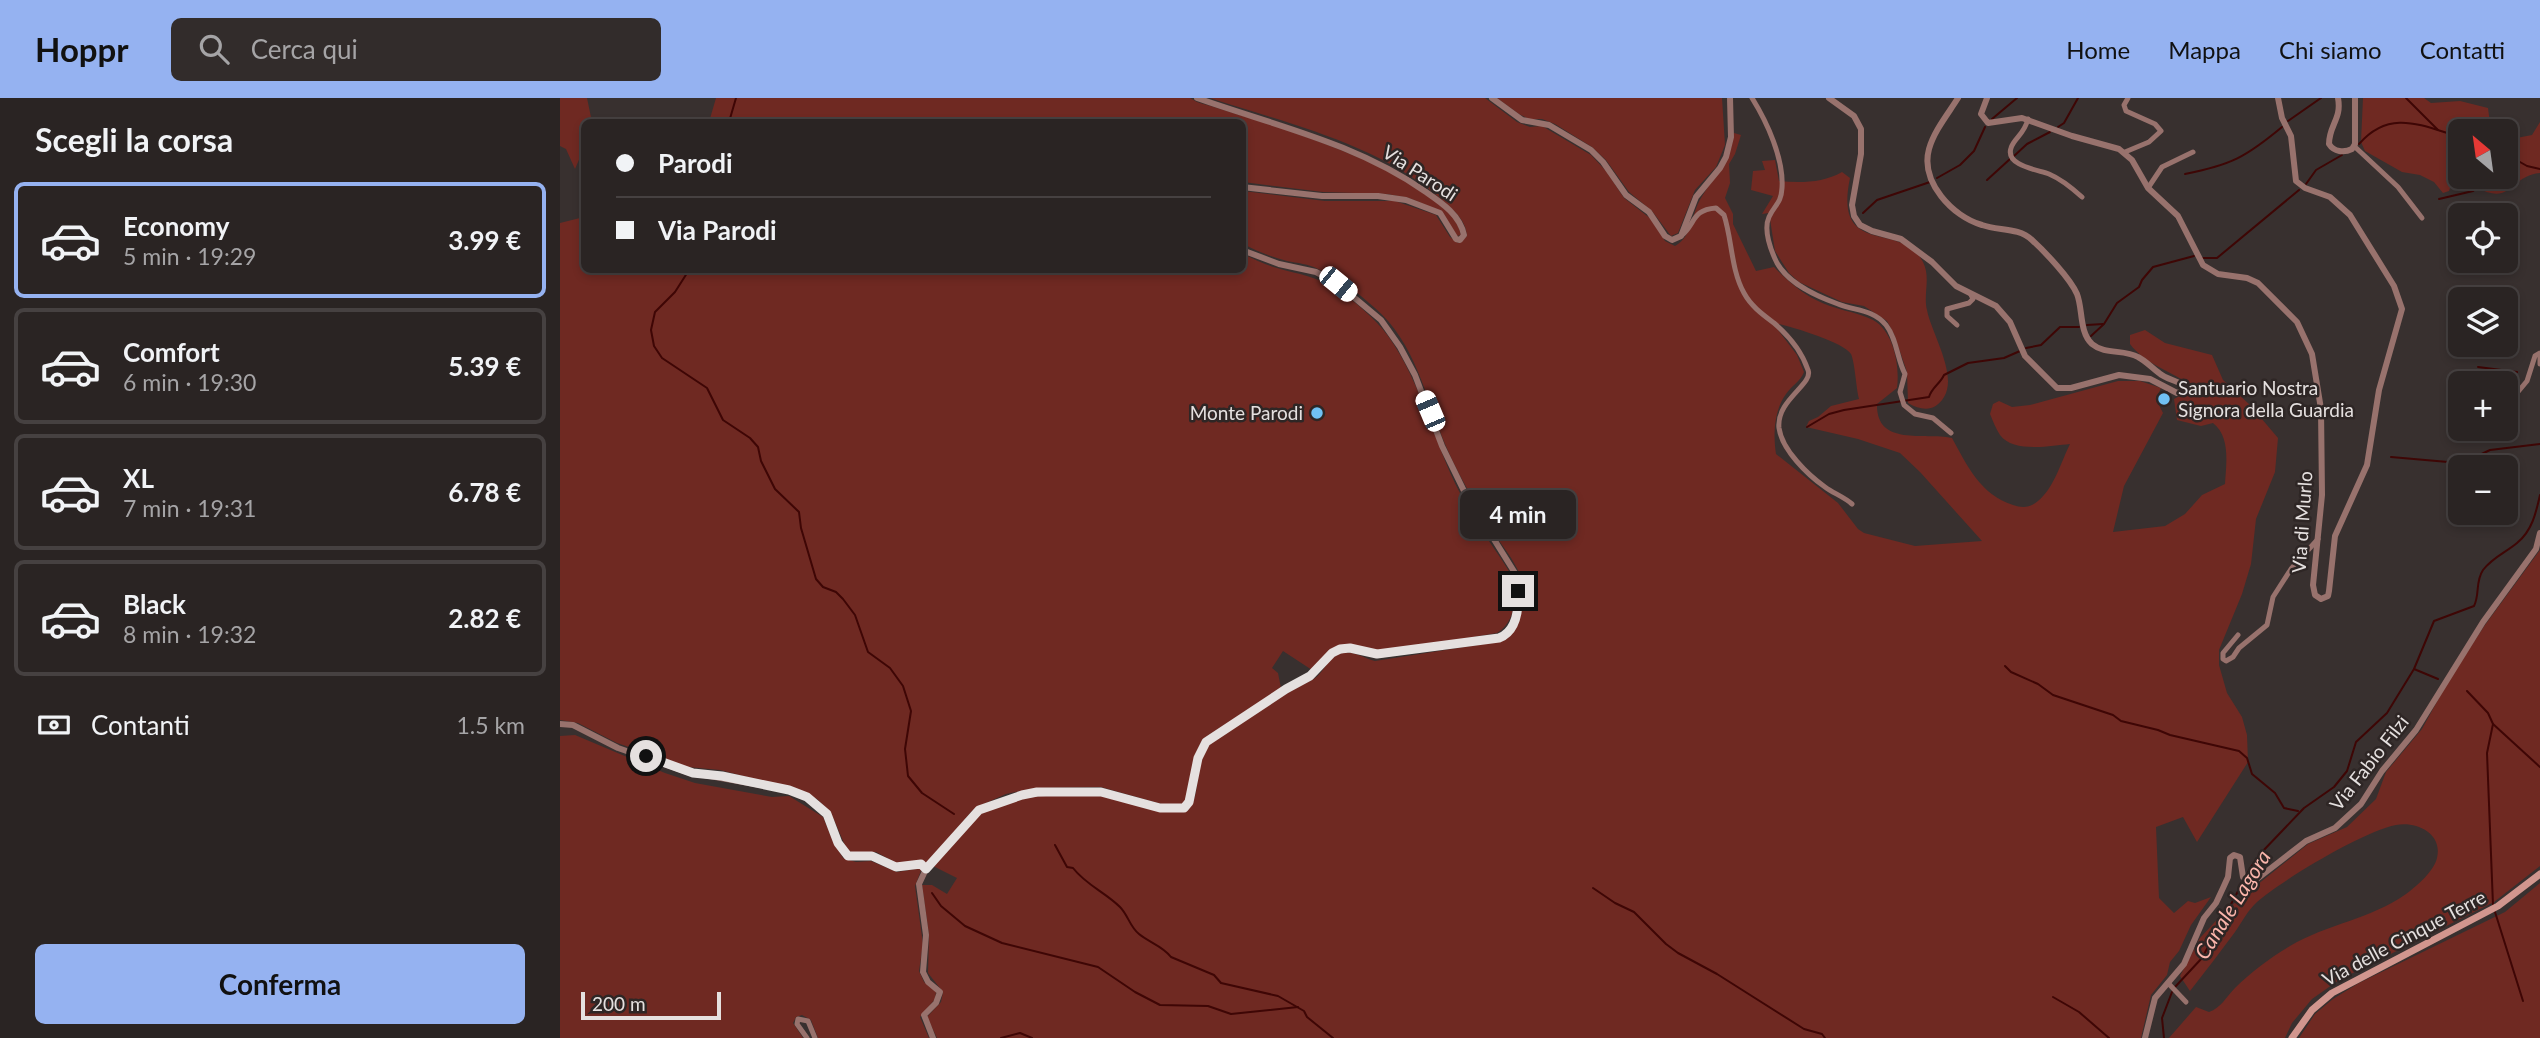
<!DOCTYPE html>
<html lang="it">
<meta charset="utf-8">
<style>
body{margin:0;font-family:Lato,sans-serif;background:#322c2b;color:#f1f3f6;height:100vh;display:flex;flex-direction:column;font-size:26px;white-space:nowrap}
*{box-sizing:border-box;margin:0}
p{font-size:23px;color:#a5a4a6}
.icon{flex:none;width:38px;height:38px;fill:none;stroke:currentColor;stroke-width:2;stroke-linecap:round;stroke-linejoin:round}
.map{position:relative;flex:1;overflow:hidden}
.drawer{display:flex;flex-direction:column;background:#2a2423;width:560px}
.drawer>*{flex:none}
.hud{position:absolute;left:21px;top:21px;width:665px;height:154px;border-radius:10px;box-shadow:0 4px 10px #0003,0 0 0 2px #464141;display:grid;align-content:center;height:154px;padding:0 35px;background:#2a2423}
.needle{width:46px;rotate:331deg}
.tools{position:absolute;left:1888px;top:21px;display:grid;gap:14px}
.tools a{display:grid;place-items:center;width:70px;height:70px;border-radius:10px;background:#2a2423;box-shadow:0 4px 10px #0003,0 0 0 2px #464141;font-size:35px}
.scale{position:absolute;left:21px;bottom:18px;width:140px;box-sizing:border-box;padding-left:7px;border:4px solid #e5e0df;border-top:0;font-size:19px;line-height:24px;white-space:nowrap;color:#e5e0df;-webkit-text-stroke:5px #2e2625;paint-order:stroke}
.end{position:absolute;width:32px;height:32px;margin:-16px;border:9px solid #e5e0df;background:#111;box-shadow:0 0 0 4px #111}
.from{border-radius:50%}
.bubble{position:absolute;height:49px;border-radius:10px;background:#2a2423;box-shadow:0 4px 10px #0003,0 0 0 2px #464141;font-size:23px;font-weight:700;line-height:49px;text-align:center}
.car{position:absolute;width:21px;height:42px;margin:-21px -10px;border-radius:9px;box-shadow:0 0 5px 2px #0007;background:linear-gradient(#fff 24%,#345 0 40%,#fff 0 76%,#345 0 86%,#fff 0)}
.hud b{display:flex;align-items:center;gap:24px;height:66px;font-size:26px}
.hud b+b{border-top:2px solid #464141}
.hud i{width:18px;height:18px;background:#f1f3f6}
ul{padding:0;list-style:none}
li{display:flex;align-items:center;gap:21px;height:116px;margin:0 14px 10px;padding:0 21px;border:4px solid #464141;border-radius:10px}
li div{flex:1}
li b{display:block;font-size:26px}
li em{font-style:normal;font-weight:700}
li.active{border-color:#95b2f1}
li>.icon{width:63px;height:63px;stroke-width:1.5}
h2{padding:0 35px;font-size:32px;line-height:84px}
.pay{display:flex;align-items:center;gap:18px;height:77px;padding:0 35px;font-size:26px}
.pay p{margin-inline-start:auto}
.button{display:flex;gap:14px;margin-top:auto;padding:14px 35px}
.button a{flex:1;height:80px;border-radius:10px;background:#95b2f1;color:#111;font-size:28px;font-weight:700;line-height:80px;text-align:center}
header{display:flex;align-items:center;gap:42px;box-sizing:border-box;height:98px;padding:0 35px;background:#95b2f1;color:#111}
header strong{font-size:33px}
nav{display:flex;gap:38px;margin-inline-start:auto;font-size:24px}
.search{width:490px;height:63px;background:#322c2b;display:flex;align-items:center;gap:18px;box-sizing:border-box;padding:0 24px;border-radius:10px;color:#a5a4a6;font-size:26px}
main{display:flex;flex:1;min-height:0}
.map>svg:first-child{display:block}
.green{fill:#6f2922;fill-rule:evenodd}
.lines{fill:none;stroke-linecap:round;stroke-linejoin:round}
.stream{stroke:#3e0605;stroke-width:2}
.minor{stroke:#98726d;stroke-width:5}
.tertiary{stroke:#98726d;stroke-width:6}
.secondary{stroke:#d1968e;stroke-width:7}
.route{stroke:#e5e0df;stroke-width:9}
.poi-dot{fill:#70c1f4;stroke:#2e2625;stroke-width:2.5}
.labels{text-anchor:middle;stroke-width:5;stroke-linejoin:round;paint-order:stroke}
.street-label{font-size:19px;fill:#e5e0df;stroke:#2e2625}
.poi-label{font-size:19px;fill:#e5e0df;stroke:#2e2625;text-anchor:start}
.water-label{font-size:21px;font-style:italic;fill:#fab5ab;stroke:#2e2625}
</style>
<header>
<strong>Hoppr</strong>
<div class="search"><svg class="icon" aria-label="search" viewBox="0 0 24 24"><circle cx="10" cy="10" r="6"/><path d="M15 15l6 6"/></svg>Cerca qui</div>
<nav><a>Home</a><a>Mappa</a><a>Chi siamo</a><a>Contatti</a></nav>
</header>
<main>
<section class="drawer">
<h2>Scegli la corsa</h2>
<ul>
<li class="active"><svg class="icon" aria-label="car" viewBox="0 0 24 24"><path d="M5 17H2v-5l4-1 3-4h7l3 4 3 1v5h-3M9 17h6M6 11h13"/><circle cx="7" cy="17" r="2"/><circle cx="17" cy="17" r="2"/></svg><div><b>Economy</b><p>5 min · 19:29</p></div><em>3.99 €</em></li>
<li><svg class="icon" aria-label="car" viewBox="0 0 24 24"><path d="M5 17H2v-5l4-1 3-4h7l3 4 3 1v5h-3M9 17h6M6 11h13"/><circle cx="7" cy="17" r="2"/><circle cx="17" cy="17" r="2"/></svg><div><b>Comfort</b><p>6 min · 19:30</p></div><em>5.39 €</em></li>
<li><svg class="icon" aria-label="car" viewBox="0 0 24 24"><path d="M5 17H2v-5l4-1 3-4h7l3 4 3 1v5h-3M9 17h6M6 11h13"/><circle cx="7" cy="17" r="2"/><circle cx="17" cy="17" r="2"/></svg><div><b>XL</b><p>7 min · 19:31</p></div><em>6.78 €</em></li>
<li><svg class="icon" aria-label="car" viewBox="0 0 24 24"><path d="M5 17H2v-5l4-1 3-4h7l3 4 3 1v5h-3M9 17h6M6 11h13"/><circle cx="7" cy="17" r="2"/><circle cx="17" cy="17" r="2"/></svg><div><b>Black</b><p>8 min · 19:32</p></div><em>2.82 €</em></li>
</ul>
<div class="pay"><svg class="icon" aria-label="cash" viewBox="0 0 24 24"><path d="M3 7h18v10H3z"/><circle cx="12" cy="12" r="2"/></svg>Contanti<p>1.5 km</p></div>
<div class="button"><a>Conferma</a></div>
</section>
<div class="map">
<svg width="1980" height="940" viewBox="0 0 1980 940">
<rect width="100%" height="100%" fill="#38302f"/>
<!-- green -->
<g class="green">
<path d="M0 0H27L32 24H24V50L15 71 6 51 0 48Z"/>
<path d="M156 0H630L637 4C690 20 892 77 901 137L897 138 881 113 849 100 827 96 763 94 683 84 682 24H149Z"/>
<path d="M650 0H925L957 24 970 29 982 28 1031 57 1046 73 1064 100 1091 121 1105 143 1115 148C1133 138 1131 116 1141 100 1156 75 1170 66 1174 35L1181 37 1175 56 1169 66 1170 85 1165 100 1173 116V126L1196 173 1214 169C1227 182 1240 194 1256 202 1274 212 1295 213 1313 222 1334 233 1340 269 1337 290L1317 306C1316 349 1364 334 1392 340 1408 369 1420 396 1453 407 1462 410 1470 410 1478 403 1494 390 1501 364 1510 346 1490 348 1453 355 1440 337 1436 331 1433 323 1430 316L1433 306 1439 303 1452 309 1470 307 1558 283H1580L1601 290 1596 301 1603 315 1564 388 1553 434 1605 428 1625 416 1642 397 1665 386C1666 367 1671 339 1653 325L1641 328 1617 322 1614 301 1627 294 1626 284C1608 272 1584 265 1570 246V237L1585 232 1605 245 1652 257 1663 282 1690 307 1718 340 1715 374 1696 421 1691 466 1682 496 1659 552V567L1667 595 1682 619 1687 637 1688 664 1637 744 1623 719 1596 729 1599 800 1614 815 1628 803 1635 805 1651 799 1631 827 1619 853 1610 864 1607 877 1591 897 1581 940H377L367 919 381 904 383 894 368 875 369 837 362 787H372L387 796 397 780 373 768 420 715 445 704 478 698H541L602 714 627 713C642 698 634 670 645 652 656 634 731 592 752 582 764 576 766 561 779 556 791 551 803 560 815 563L943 543C962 531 966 501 961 480 955 460 932 436 922 417 909 394 895 370 885 346 866 300 855 244 815 210 798 195 779 180 758 171 749 166 737 165 727 163 711 159 697 153 683 146V93L765 103H835L876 117 890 139 898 145 907 138C906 121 892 111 880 100 815 45 729 26 650 0ZM1219 226C1233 229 1285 245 1291 256 1295 265 1296 289 1299 301L1271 308 1258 319 1249 323 1246 329 1298 341 1340 355 1360 374 1422 443 1355 448 1304 435 1298 431 1278 405 1216 356C1213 337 1214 312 1226 296 1232 287 1240 284 1244 274L1237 257 1218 232Z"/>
<path d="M937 0H1162L1165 47 1156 69 1135 92 1118 135 1111 138 1092 113 1069 94 1046 62 1032 49 995 26 982 21H969L959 16Z"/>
<path d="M1803 0H1864L1871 5 1900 3 1928 10 1931 33H1900V79L1893 81 1889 93 1883 95 1874 84 1860 77 1842 74 1805 53 1801 44Z"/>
<path d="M1980 24V75C1949 78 1952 109 1916 89 1911 86 1907 81 1903 79H1946V42L1972 37Z"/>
<path d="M1215 62 1219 83C1240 85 1263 85 1282 74L1290 80C1273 161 1342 122 1363 164 1371 180 1363 196 1367 212 1371 234 1398 277 1384 299 1375 314 1362 313 1348 305L1347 274 1334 236 1327 223 1304 208 1282 204 1239 184 1229 175 1215 153 1209 115 1202 116 1213 98 1191 92 1193 73 1205 72 1202 63Z"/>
<path d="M24 119V172H682L683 156C694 161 705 167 717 170 738 176 758 179 777 191 795 204 815 220 828 238 862 285 874 346 901 397 915 426 936 451 952 478 958 497 955 525 937 535L819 555 796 548H779L766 556 752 572 723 553 712 570 718 575 721 590 643 641C630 661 636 688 622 707H605L541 689 476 690 446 696 417 709 411 714 367 766 359 763 338 766 316 754H291L287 752 274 722 265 709 257 701 231 688 214 686 160 672 128 669 57 645 18 625 0 622V125Z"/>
<path d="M1980 452V768L1934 804 1779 882 1752 901 1732 925 1725 940H1609L1636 909 1649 914C1661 910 1666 899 1675 890 1691 874 1711 859 1730 848 1767 826 1811 821 1846 796 1857 788 1874 773 1877 760 1883 735 1856 723 1836 727 1804 733 1722 782 1697 804 1688 812 1682 824 1675 834 1660 854 1645 874 1630 893L1620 878 1640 840 1666 812 1748 746 1787 729 1816 701 1826 674 1862 631 1890 580 1925 527Z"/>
<path d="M15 637 105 675 135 685 212 699 229 698 263 719 273 743 283 760 296 764 311 763 337 774 362 770 355 788 363 846 359 873 364 884 376 894 375 901 360 919 369 940H258L251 922 242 917 236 919 233 925 243 940H0V638Z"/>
<path d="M1980 785V940H1739L1755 916 1773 901 1799 885 1945 814Z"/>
</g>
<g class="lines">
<!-- stream -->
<g class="stream">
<path d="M1846 0 1878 32"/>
<path d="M1432 21 1457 0"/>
<path d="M1728 23 1761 0"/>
<path d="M169 24 176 0"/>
<path d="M1498 29 1504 25 1518 0"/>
<path d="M1799 46C1830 10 1862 28 1900 39"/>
<path d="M1946 56 1967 68 1980 71"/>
<path d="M1454 58 1467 46 1490 34"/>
<path d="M1625 76C1671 67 1686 59 1722 29"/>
<path d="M1377 80 1400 67 1414 53 1425 29"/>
<path d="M1427 82 1450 61"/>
<path d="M1746 86 1756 72 1782 57"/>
<path d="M1879 101 1913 93 1926 79"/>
<path d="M1303 115 1317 102 1370 84"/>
<path d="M1643 160H1657L1739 92"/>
<path d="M129 172 115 194 95 214 91 232 94 248 102 260 147 290 163 322 190 340 198 349 201 363 215 391 239 414 241 430 256 481 263 489 276 494 283 501 295 517 308 554 330 570 343 588 351 613 345 651 348 678 362 695 394 716"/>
<path d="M1527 227 1543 226"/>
<path d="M1531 238 1544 226 1557 205 1579 189 1582 182 1593 169 1634 158"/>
<path d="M1466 250 1481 247 1500 229H1519"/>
<path d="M1918 269 1957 274"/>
<path d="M1247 329 1269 316 1284 312 1369 299C1372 289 1380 286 1384 277L1408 265 1444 260 1460 253"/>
<path d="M1831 359 1888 364 1907 363 1930 352 1980 346"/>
<path d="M1445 568 1451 574 1478 586 1493 597 1553 617 1561 623 1598 632 1610 637 1679 653 1687 660 1692 676 1715 695 1724 710 1738 713"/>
<path d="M1854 571 1878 581"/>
<path d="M1907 593 1928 615 1933 626 1980 669"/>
<path d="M1933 626 1927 655 1933 807"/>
<path d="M495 747 507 769 513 770C526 787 545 794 560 809 568 817 570 829 579 836 590 845 603 848 611 859L654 877 661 885 718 898 744 913 747 919 773 940"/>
<path d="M1033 790 1055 805 1074 814 1106 846 1118 855 1157 876 1244 931 1262 936 1265 940"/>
<path d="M372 795 381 808 405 828 442 845 538 869 575 894 600 907 648 908 671 916 738 909"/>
<path d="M1935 814 1963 903"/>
<path d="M1615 889 1642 860 1691 769 1701 755 1744 710 1774 689 1787 673 1796 644 1827 615 1854 571 1874 523 1914 508C1920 496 1915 484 1923 472 1933 459 1945 455 1957 445 1972 433 1976 415 1980 397"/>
<path d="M1493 899 1519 914 1549 940"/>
<path d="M441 940 460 935 472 940"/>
<path d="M1604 940 1602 920 1612 894"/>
</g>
<!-- minor -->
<g class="minor">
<path d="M1192 0C1207 24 1224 61 1222 90 1221 106 1215 106 1209 119 1203 132 1211 153 1217 165 1229 186 1256 198 1278 206 1295 213 1313 211 1326 227 1337 241 1337 261 1345 276L1340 294 1344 307 1355 316 1373 320 1391 335"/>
<path d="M1468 21C1464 37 1454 40 1451 50 1445 68 1479 72 1489 76 1501 81 1512 90 1522 99"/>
<path d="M1794 48 1838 89 1862 120"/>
<path d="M1565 54 1589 44 1601 33 1595 26 1566 13 1564 7 1568 0"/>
<path d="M1588 90 1602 69 1633 54"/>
<path d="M1121 138C1136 126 1131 112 1156 110L1164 117C1172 141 1171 172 1184 195 1191 208 1202 216 1214 225 1228 237 1242 254 1248 272 1254 286 1216 302 1219 330 1222 352 1248 377 1265 389 1273 395 1284 399 1292 406"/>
<path d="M1397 227 1387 218V211L1409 205 1413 201 1411 197"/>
<path d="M1980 260V266"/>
<path d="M1949 317 1952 301 1967 283 1975 258 1980 255"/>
<path d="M1678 537 1663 555V561L1666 563 1673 559 1679 550 1707 527 1713 499 1731 471 1758 441"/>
<path d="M1608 885 1626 904"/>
<path d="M247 940 237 926 238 921 248 923 255 940"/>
</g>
<!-- tertiary -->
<g class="tertiary">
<path d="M637 0C716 28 796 45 866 94 882 105 900 117 904 137L900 142 896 141 880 115 846 102 818 98H762L682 89"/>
<path d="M932 0 962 22 989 27 1031 52 1043 64 1066 97 1089 114 1105 138 1112 142 1121 138 1136 99 1160 70 1166 59 1171 39 1170 0"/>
<path d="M1269 0 1294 18 1301 31V56L1292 107 1294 118 1300 127 1312 133 1341 141 1372 164 1396 188 1436 208 1450 224 1465 258 1497 290H1511L1559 277 1590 281 1617 295 1623 294V287C1615 282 1606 281 1599 275 1592 270 1586 263 1578 259 1564 251 1545 257 1532 246 1519 234 1523 211 1517 196 1510 180 1485 154 1472 142 1458 129 1439 133 1422 127 1393 119 1360 84 1369 51 1374 33 1388 16 1398 0"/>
<path d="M1427 0 1421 16 1428 25 1462 20 1512 38 1559 51 1572 62 1588 90 1618 118 1643 167 1658 176 1687 180 1698 185 1737 224 1752 256 1761 311 1762 397 1753 487 1755 497 1761 501 1768 498 1769 493 1775 438 1807 367 1819 292 1842 211 1834 188 1790 117 1770 99 1745 90 1736 83 1731 38 1722 20 1718 0"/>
<path d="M1778 0C1782 21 1769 27 1769 46 1774 54 1784 55 1792 51L1795 46V0"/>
<path d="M0 626 13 627 58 650 127 674 229 692 247 699 267 717 278 745 288 758H311L336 769 361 766 366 771"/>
<path d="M373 940 364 917 376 905 380 894 368 884 363 874 366 837 359 786 366 771 419 712 462 697 510 693 541 694 600 710H624L629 704 638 660 646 644 726 591 750 578 772 555 790 550 817 557 927 542C934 541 943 540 948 535 962 521 961 491 955 475L905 395 882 348 855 277 840 249 821 222 778 186 756 174 719 166 682 152"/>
<path d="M1585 940 1595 900 1624 866 1644 820 1656 805 1663 790 1668 779 1670 760 1674 757 1680 759 1683 779 1691 782 1697 781 1746 743 1775 730 1801 706 1822 673 1856 632 1923 524 1976 451 1980 435"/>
</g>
<!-- secondary -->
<path class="secondary" d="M1732 940 1752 912 1772 895 1938 808 1980 776"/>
</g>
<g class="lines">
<!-- route -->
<path class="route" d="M86 658 133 675 162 678 229 692 247 699 267 716 278 745 288 758H312L336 769 361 766 366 771 419 712 462 697 477 694H541L600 710H624L629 704 638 660 646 644 726 591 750 578 772 555 780 551 790 550 817 556 939 540C957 533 959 511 958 493"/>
</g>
<!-- markers -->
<g class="poi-dot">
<circle cx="1604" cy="301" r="7"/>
<circle cx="757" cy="315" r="7"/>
</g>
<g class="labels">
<!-- street labels -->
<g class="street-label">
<text transform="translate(860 75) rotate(33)" y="7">Via Parodi</text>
<text transform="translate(1742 424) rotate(-86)" y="7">Via di Murlo</text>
<text transform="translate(1809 665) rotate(-52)" y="7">Via Fabio Filzi</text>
<text transform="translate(1844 840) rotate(-28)" y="7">Via delle Cinque Terre</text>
</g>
<!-- poi labels -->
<g class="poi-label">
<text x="1618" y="297">Santuario Nostra<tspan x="1618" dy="22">Signora della Guardia</tspan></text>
<text x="743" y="322" text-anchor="end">Monte Parodi</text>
</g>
<!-- water labels -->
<g class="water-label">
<text transform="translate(1673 807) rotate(-58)" y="7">Canale Lagora</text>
</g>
</g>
</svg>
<div class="tools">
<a><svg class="needle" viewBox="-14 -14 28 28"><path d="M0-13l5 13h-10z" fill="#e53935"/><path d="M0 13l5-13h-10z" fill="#a5a4a6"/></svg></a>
<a><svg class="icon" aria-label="locate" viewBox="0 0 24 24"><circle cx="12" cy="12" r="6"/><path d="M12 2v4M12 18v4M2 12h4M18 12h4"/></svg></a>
<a><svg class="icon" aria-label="layers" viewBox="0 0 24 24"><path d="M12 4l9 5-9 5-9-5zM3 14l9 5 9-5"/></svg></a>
<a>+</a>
<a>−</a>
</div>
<div class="scale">200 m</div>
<i class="end from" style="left:86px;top:658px"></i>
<i class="end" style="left:958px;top:493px"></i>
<div class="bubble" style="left:900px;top:392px;width:116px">4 min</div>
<i class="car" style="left:778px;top:186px;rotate:129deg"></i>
<i class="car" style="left:870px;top:313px;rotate:337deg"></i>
<div class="hud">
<b><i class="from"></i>Parodi</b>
<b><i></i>Via Parodi</b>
</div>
</div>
</main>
